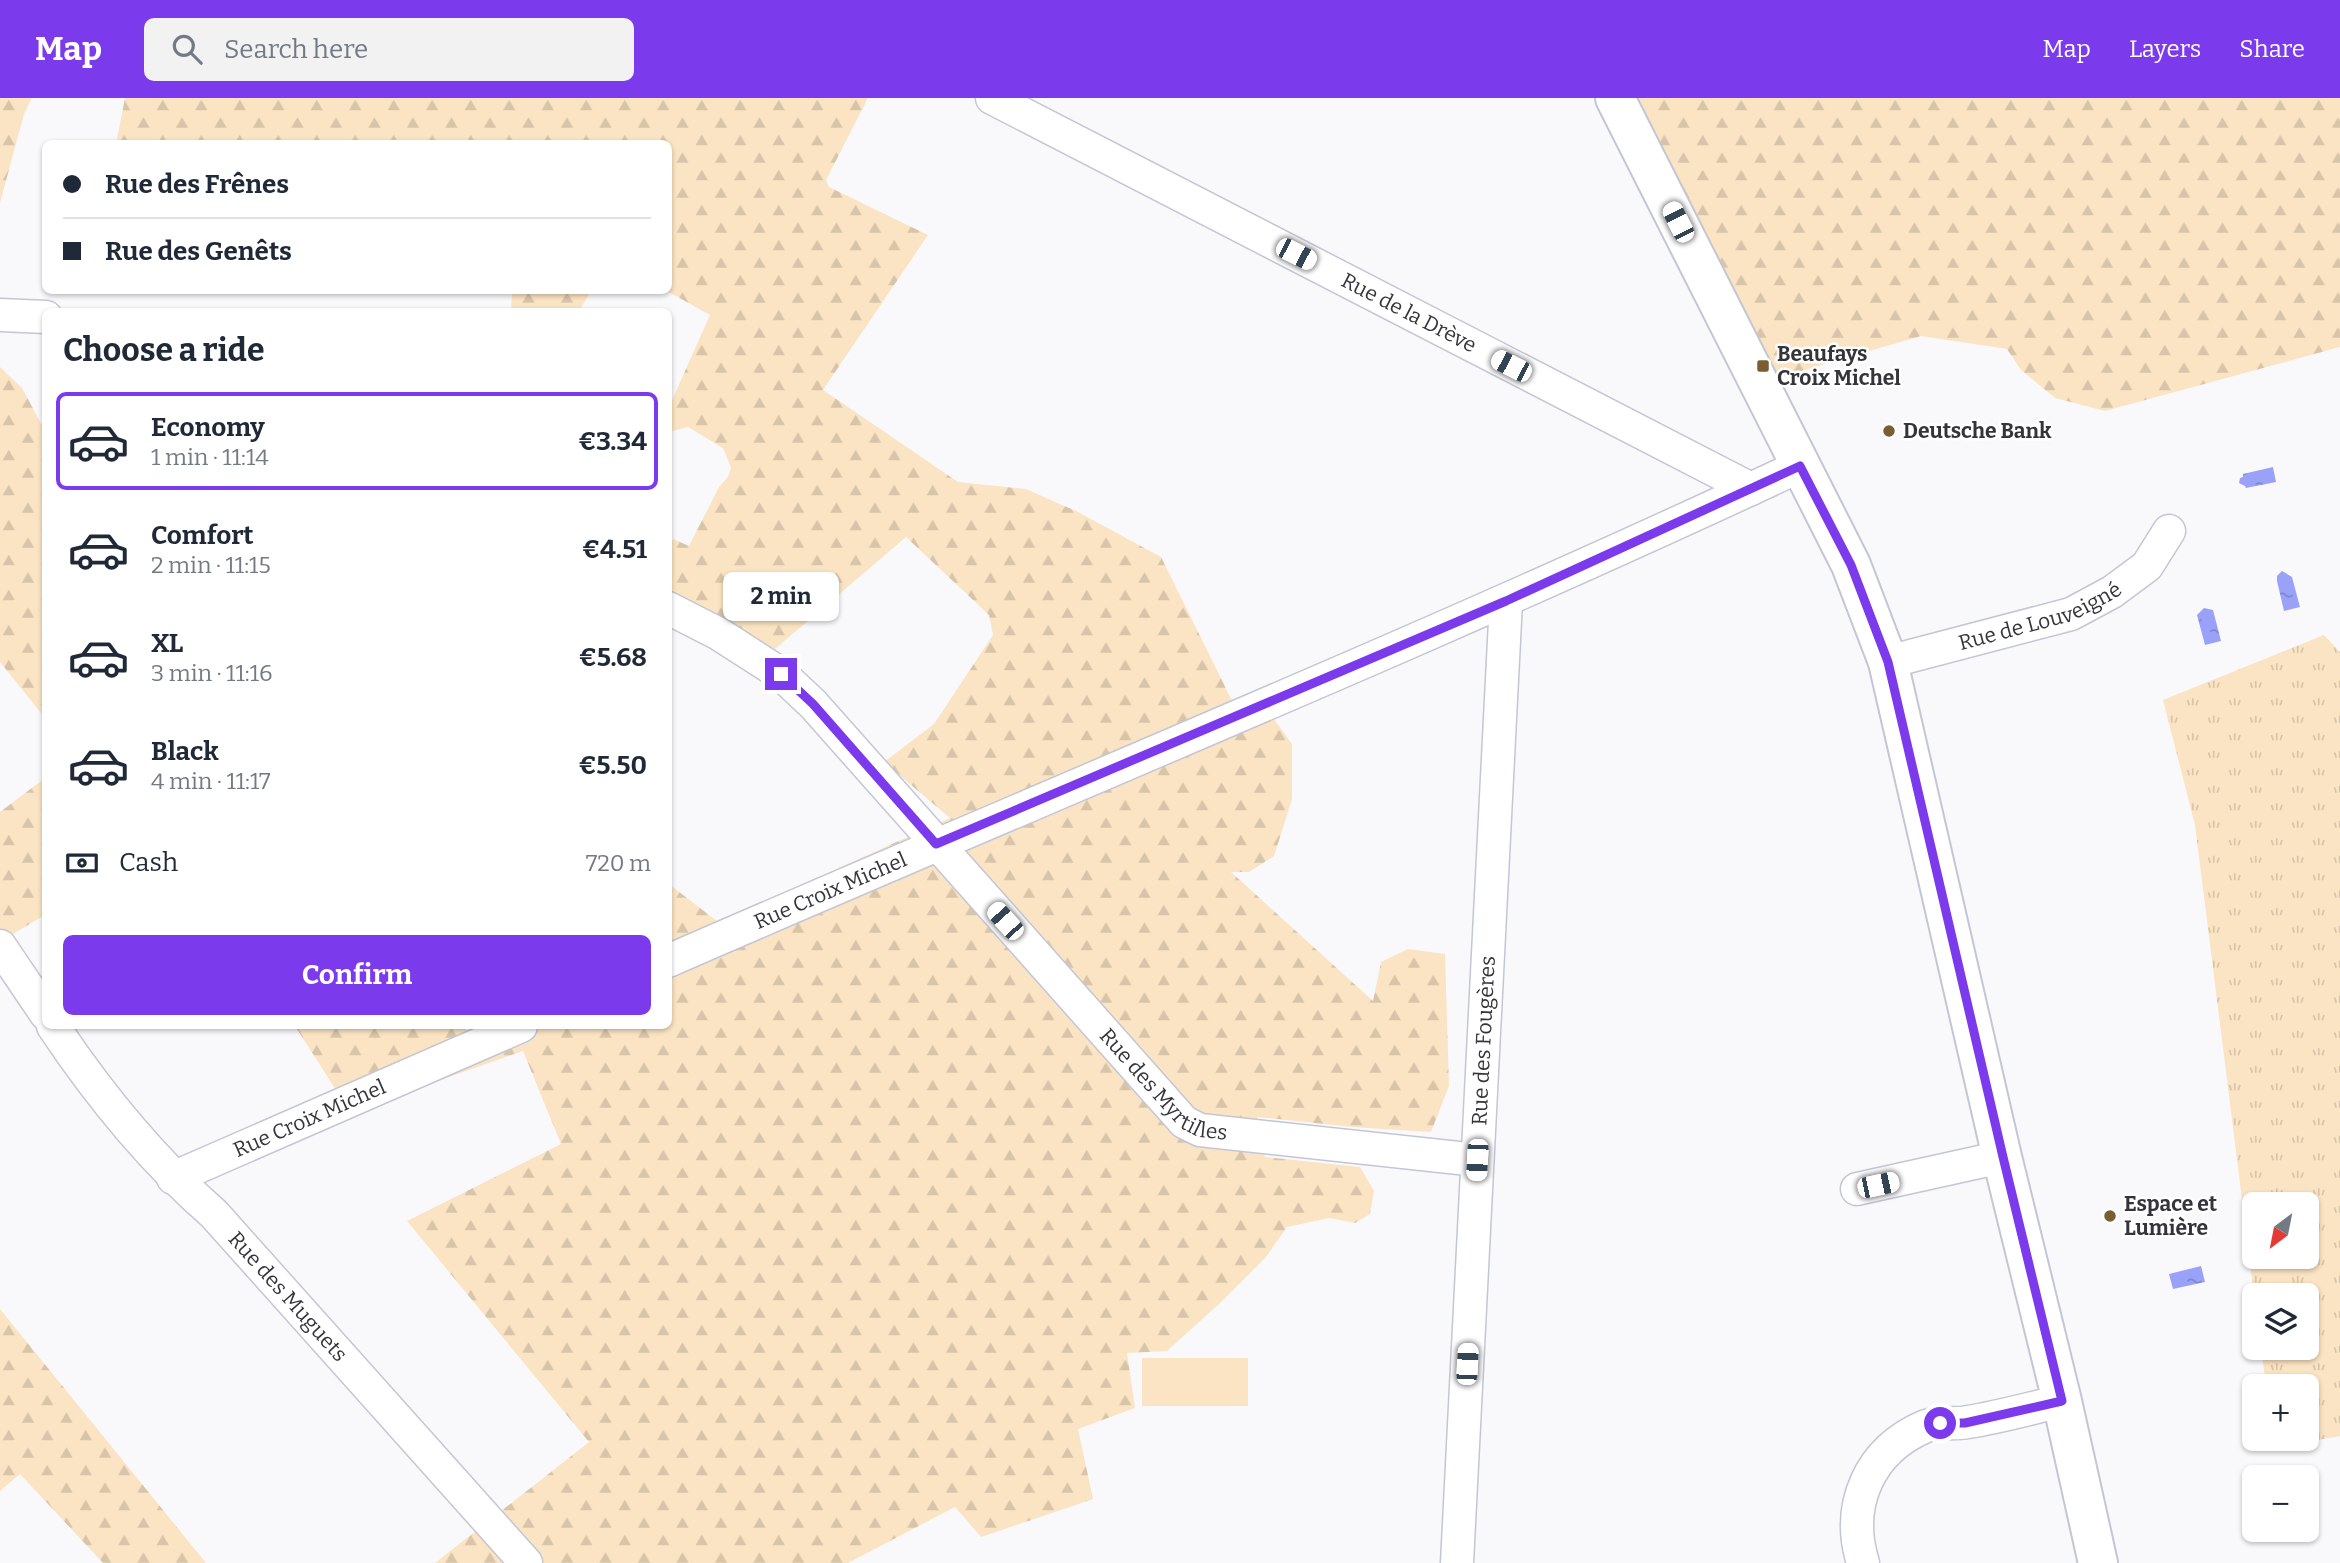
<!DOCTYPE html>
<meta charset="utf-8">
<style>
body{margin:0;font-family:Bitter,serif;background:#f2f2f3;color:#1f2937;height:100vh;display:flex;flex-direction:column;font-size:26px;white-space:nowrap}
*{box-sizing:border-box;margin:0}
p{font-size:23px;color:#747a83}
.icon{flex:none;width:38px;height:38px;fill:none;stroke:currentColor;stroke-width:2;stroke-linecap:round;stroke-linejoin:round}
.map{position:relative;flex:1;overflow:hidden}
.side{position:absolute;left:42px;top:210px;width:630px;height:721px;display:flex;flex-direction:column;background:#fff;border-radius:10px;box-shadow:0 2px 5px #0004}
.side>*{flex:none}
.hud{position:absolute;left:42px;top:42px;width:630px;height:154px;border-radius:10px;box-shadow:0 2px 5px #0004;display:grid;align-content:center;height:154px;padding:0 21px;background:#fff}
.needle{width:46px;rotate:212deg}
.controls{position:absolute;left:2242px;top:1094px;display:grid;gap:14px}
.controls a{display:grid;place-items:center;width:77px;height:77px;border-radius:10px;background:#fff;box-shadow:0 2px 5px #0004;font-size:35px}
.end{position:absolute;width:32px;height:32px;margin:-16px;border:9px solid #7c3aed;background:#fff;box-shadow:0 0 0 4px #fff}
.from{border-radius:50%}
.bubble{position:absolute;height:49px;border-radius:10px;background:#fff;box-shadow:0 2px 5px #0004;font-size:23px;font-weight:700;line-height:49px;text-align:center}
.car{position:absolute;width:21px;height:42px;margin:-21px -10px;border-radius:9px;box-shadow:0 0 5px 2px #0007;background:linear-gradient(#fff 24%,#345 0 40%,#fff 0 76%,#345 0 86%,#fff 0)}
.hud b{display:flex;align-items:center;gap:24px;height:66px;font-size:26px}
.hud b+b{border-top:2px solid #e0e1e3}
.hud i{width:18px;height:18px;background:#1f2937}
ul{padding:0;list-style:none}
li{display:flex;align-items:center;gap:21px;height:98px;margin:0 14px 10px;padding:0 7px;border:4px solid transparent;border-radius:10px}
li div{flex:1}
li b{display:block;font-size:26px}
li em{font-style:normal;font-weight:700}
li.selected{border-color:#7c3aed}
li>.icon{width:63px;height:63px;stroke-width:1.5}
h2{padding:0 21px;font-size:32px;line-height:84px}
.pay{display:flex;align-items:center;gap:18px;height:77px;padding:0 21px;font-size:26px}
.pay p{margin-inline-start:auto}
.action{display:flex;gap:14px;margin-top:auto;padding:14px 21px}
.action a{flex:1;height:80px;border-radius:10px;background:#7c3aed;color:#fff;font-size:28px;font-weight:700;line-height:80px;text-align:center}
header{display:flex;align-items:center;gap:42px;box-sizing:border-box;height:98px;padding:0 35px;background:#7c3aed;color:#fff}
header strong{font-size:33px}
nav{display:flex;gap:38px;margin-inline-start:auto;font-size:24px}
.search{width:490px;height:63px;background:#f2f2f3;display:flex;align-items:center;gap:18px;box-sizing:border-box;padding:0 24px;border-radius:10px;color:#747a83;font-size:26px}
.map>svg:first-child{display:block}
.grass{fill:url(#grass-tufts);fill-rule:evenodd}
.forest{fill:url(#forest-firs)}
.pitch{fill:#fbe4c3}
.water{fill:url(#water-ripples)}
.lines{fill:none;stroke-linecap:round;stroke-linejoin:round}
.minor-casing{stroke:#c3c6d5;stroke-width:35}
.major-casing{stroke:#c3c6d5;stroke-width:42}
.minor{stroke:#fff;stroke-width:32}
.major{stroke:#fff;stroke-width:38}
.route{stroke:#7c3aed;stroke-width:9}
.poi-dot{fill:#7a5d31;stroke:#fff;stroke-width:2.5}
.labels{text-anchor:middle;stroke-width:5;stroke-linejoin:round;paint-order:stroke}
.street-label{font-size:21px;fill:#34353b;stroke:#fff}
.poi-label{font-size:21px;font-weight:bold;fill:#34353b;stroke:#fff;text-anchor:start}
</style>
<header>
<strong>Map</strong>
<div class="search"><svg class="icon" aria-label="search" viewBox="0 0 24 24"><circle cx="10" cy="10" r="6"/><path d="M15 15l6 6"/></svg>Search here</div>
<nav><a>Map</a><a>Layers</a><a>Share</a></nav>
</header>
<div class="map">
<svg width="2340" height="1465" viewBox="0 0 2340 1465">
<defs>
<pattern id="grass-tufts" width="24" height="20" patternUnits="userSpaceOnUse" patternTransform="scale(1.75)"><rect width="24" height="20" fill="#fbe4c3"/><path d="M3 7l-1-3M5 7V3M7 7l1-3M15 17l-1-3M17 17v-4M19 17l1-3" fill="none" stroke="#d8c4a8"/></pattern>
<pattern id="forest-firs" width="22" height="20" patternUnits="userSpaceOnUse" patternTransform="scale(1.75)"><rect width="22" height="20" fill="#fbe4c3"/><path d="M5 1l3.5 6h-7zM16 11l3.5 6h-7z" fill="#d8c4a8"/></pattern>
<pattern id="water-ripples" width="26" height="14" patternUnits="userSpaceOnUse" patternTransform="scale(1.75)"><rect width="26" height="14" fill="#99a2f8"/><path d="M2 4q2-2 4 0t4 0M15 11q2-2 4 0t4 0" fill="none" stroke="#7e85ca"/></pattern>
</defs>
<rect width="100%" height="100%" fill="#f9f9fc"/>
<!-- grass -->
<path class="grass" d="M2324 537 2340 554V1338L2274 1350 2272 1341 2306 1340V1288H2266L2261 1250H2306V1197H2254L2195 727 2163 602ZM2254 1106H2306V1158H2254Z"/>
<!-- forest -->
<g class="forest">
<path d="M0 0H32L24 16 0 105Z"/>
<path d="M125 0H868L826 82 829 89 928 137 823 292 958 384 1026 391 1078 414 1161 459 1244 627 1271 617 1292 646V701L1274 758 1249 774H1231L1373 903 1381 864 1408 851 1445 856 1449 988 1431 1034 1353 1029 1257 1019 1265 1059 1360 1069 1374 1093 1370 1116 1355 1125 1329 1120 1287 1129 1266 1159 1220 1205 1167 1253 1127 1255 1135 1310 1078 1331 1093 1401 981 1439 955 1409 848 1465H435L589 1344 407 1123 561 1046 523 953 350 1014 295 928H463L467 933 480 928H668L669 786 718 824 950 720 884 664 934 626 993 537 989 517 906 439 775 551 669 492V450L673 441 689 448 719 389 728 379 731 370 723 350 688 329 669 334V309L710 217 667 193 668 192V46H116Z"/>
<path d="M1629 0H2340V249L2105 313 2055 300 2021 272 2007 251 1921 238 1777 280Z"/>
<path d="M512 193V192L591 193 579 213H511Z"/>
<path d="M0 269 22 290 45 333V620L0 564Z"/>
<path d="M45 680V817L6 840 0 832V714Z"/>
<path d="M0 1211 206 1465H103L20 1376 0 1393Z"/>
</g>
<!-- pitch -->
<rect class="pitch" x="1142" y="1260" width="106" height="48"/>
<!-- water -->
<g class="water">
<path d="M2273 369 2276 384 2246 390 2245 388 2239 385 2240 380 2243 379V376Z"/>
<path d="M2282 473 2292 479 2300 509 2284 513 2277 483V478Z"/>
<path d="M2204 510 2213 512 2221 543 2205 547 2197 517Z"/>
<path d="M2201 1168 2205 1184 2173 1191 2169 1176Z"/>
</g>
<g class="lines">
<!-- minor casing -->
<g class="minor-casing">
<g id="minor">
<path id="s1" d="M992 0 1751 391"/>
<path d="M0 217 46 219"/>
<path id="s2" d="M668 510 719 536 781 576 813 606 1184 1024 1200 1032 1477 1062"/>
<path id="s3" d="M1888 564 2071 516 2112 494 2147 468 2169 433"/>
<path d="M0 848 46 916"/>
<path id="s4" d="M668 863C1046 698 1427 543 1800 368"/>
<path id="s5" d="M53 928C99 997 151 1061 214 1116L526 1465"/>
<path id="s6" d="M173 1080 521 928"/>
<path d="M1857 1091 2002 1059"/>
<path id="s7" d="M1457 1465 1506 503"/>
<path d="M1863 1465C1845 1407 1869 1352 1926 1328 1939 1323 1954 1327 1968 1324 2000 1319 2031 1310 2062 1303"/>
</g>
</g>
<!-- major casing -->
<g class="major-casing">
<path id="major" d="M1615 0 1851 467 1888 564 2002 1059 2062 1303 2098 1465"/>
</g>
<!-- minor -->
<use href="#minor" class="minor"/>
<!-- major -->
<use href="#major" class="major"/>
</g>
<g class="lines">
<!-- route -->
<path class="route" d="M781 576 813 606 936 746 1506 503 1800 368 1851 467 1888 564 2003 1059 2062 1303 1965 1325H1940"/>
</g>
<!-- markers -->
<g class="poi-dot">
<rect x="1756" y="261" width="14" height="14" rx="3.5"/>
<circle cx="1889" cy="333" r="7"/>
<circle cx="2110" cy="1118" r="7"/>
</g>
<g class="labels">
<!-- street labels -->
<g class="street-label">
<text dy="7" stroke="none"><textPath href="#s1" startOffset="469">Rue de la Drève</textPath></text>
<text dy="7" stroke="none"><textPath href="#s3" startOffset="159">Rue de Louveigné</textPath></text>
<text dy="7" stroke="none"><textPath href="#s4" startOffset="177">Rue Croix Michel</textPath></text>
<text dy="7" stroke="none"><textPath href="#s7" startOffset="523">Rue des Fougères</textPath></text>
<text dy="7" stroke="none"><textPath href="#s2" startOffset="696">Rue des Myrtilles</textPath></text>
<text dy="7" stroke="none"><textPath href="#s6" startOffset="149">Rue Croix Michel</textPath></text>
<text dy="7" stroke="none"><textPath href="#s5" startOffset="359">Rue des Muguets</textPath></text>
</g>
<!-- poi labels -->
<g class="poi-label">
<text x="1777" y="263">Beaufays<tspan x="1777" dy="24">Croix Michel</tspan></text>
<text x="1903" y="340">Deutsche Bank</text>
<text x="2124" y="1113">Espace et<tspan x="2124" dy="24">Lumière</tspan></text>
</g>
</g>
</svg>
<div class="controls">
<a><svg class="needle" viewBox="-14 -14 28 28"><path d="M0-13l5 13h-10z" fill="#e53935"/><path d="M0 13l5-13h-10z" fill="#747a83"/></svg></a>
<a><svg class="icon" aria-label="layers" viewBox="0 0 24 24"><path d="M12 4l9 5-9 5-9-5zM3 14l9 5 9-5"/></svg></a>
<a>+</a>
<a>−</a>
</div>
<i class="end from" style="left:1940px;top:1325px"></i>
<i class="end" style="left:781px;top:576px"></i>
<div class="bubble" style="left:723px;top:474px;width:116px">2 min</div>
<i class="car" style="left:1678px;top:124px;rotate:333deg"></i>
<i class="car" style="left:1296px;top:156px;rotate:117deg"></i>
<i class="car" style="left:1511px;top:268px;rotate:297deg"></i>
<i class="car" style="left:1005px;top:823px;rotate:318deg"></i>
<i class="car" style="left:1477px;top:1062px;rotate:183deg"></i>
<i class="car" style="left:1878px;top:1087px;rotate:78deg"></i>
<i class="car" style="left:1467px;top:1266px;rotate:3deg"></i>
<div class="hud">
<b><i class="from"></i>Rue des Frênes</b>
<b><i></i>Rue des Genêts</b>
</div>
<section class="side">
<h2>Choose a ride</h2>
<ul>
<li class="selected"><svg class="icon" aria-label="car" viewBox="0 0 24 24"><path d="M5 17H2v-5l4-1 3-4h7l3 4 3 1v5h-3M9 17h6M6 11h13"/><circle cx="7" cy="17" r="2"/><circle cx="17" cy="17" r="2"/></svg><div><b>Economy</b><p>1 min · 11:14</p></div><em>€3.34</em></li>
<li><svg class="icon" aria-label="car" viewBox="0 0 24 24"><path d="M5 17H2v-5l4-1 3-4h7l3 4 3 1v5h-3M9 17h6M6 11h13"/><circle cx="7" cy="17" r="2"/><circle cx="17" cy="17" r="2"/></svg><div><b>Comfort</b><p>2 min · 11:15</p></div><em>€4.51</em></li>
<li><svg class="icon" aria-label="car" viewBox="0 0 24 24"><path d="M5 17H2v-5l4-1 3-4h7l3 4 3 1v5h-3M9 17h6M6 11h13"/><circle cx="7" cy="17" r="2"/><circle cx="17" cy="17" r="2"/></svg><div><b>XL</b><p>3 min · 11:16</p></div><em>€5.68</em></li>
<li><svg class="icon" aria-label="car" viewBox="0 0 24 24"><path d="M5 17H2v-5l4-1 3-4h7l3 4 3 1v5h-3M9 17h6M6 11h13"/><circle cx="7" cy="17" r="2"/><circle cx="17" cy="17" r="2"/></svg><div><b>Black</b><p>4 min · 11:17</p></div><em>€5.50</em></li>
</ul>
<div class="pay"><svg class="icon" aria-label="cash" viewBox="0 0 24 24"><path d="M3 7h18v10H3z"/><circle cx="12" cy="12" r="2"/></svg>Cash<p>720 m</p></div>
<div class="action"><a>Confirm</a></div>
</section>
</div>
